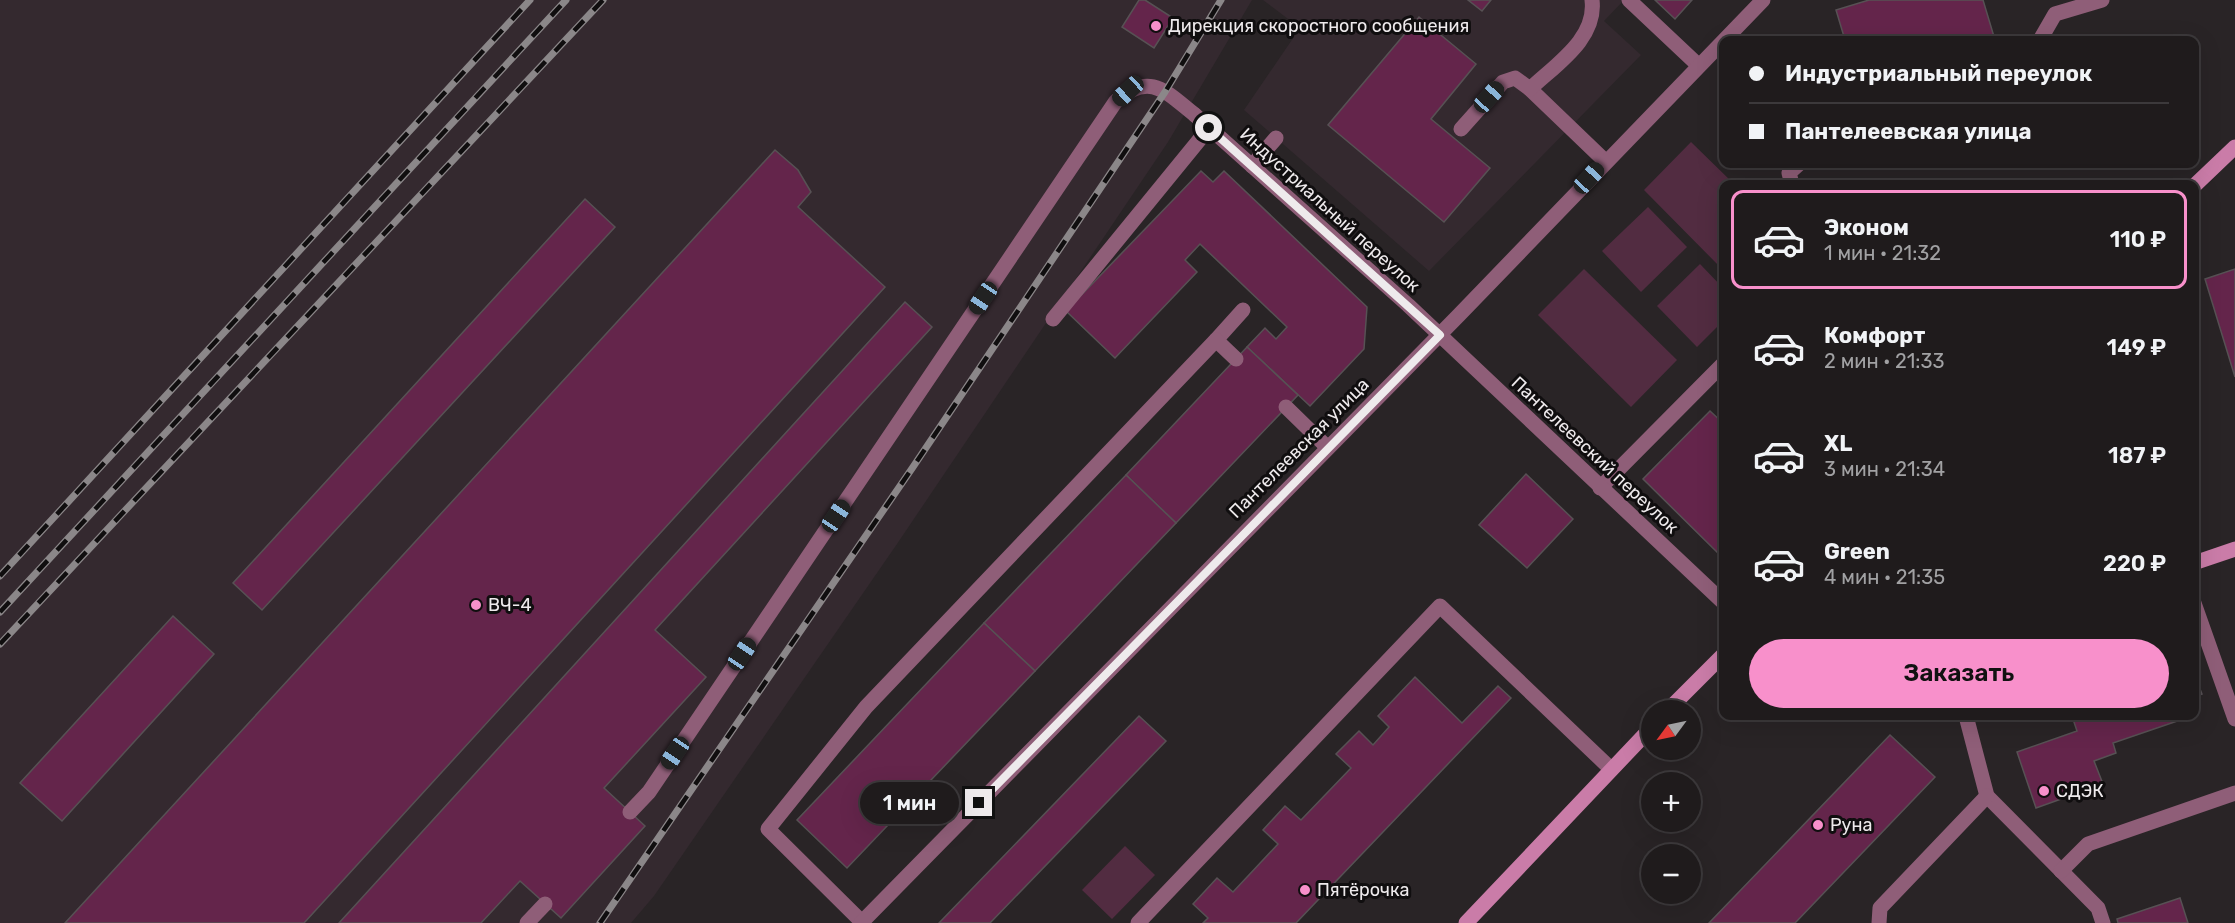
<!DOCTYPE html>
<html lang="ru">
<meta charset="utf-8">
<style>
body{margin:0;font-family:Rubik,sans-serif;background:#2c2829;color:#f1f3f6;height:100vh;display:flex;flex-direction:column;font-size:22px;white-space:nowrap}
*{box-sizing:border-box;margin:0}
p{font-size:20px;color:#a1a1a3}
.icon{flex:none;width:33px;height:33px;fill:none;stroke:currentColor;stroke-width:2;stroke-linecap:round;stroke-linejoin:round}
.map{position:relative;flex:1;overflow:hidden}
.side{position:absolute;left:1719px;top:180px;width:480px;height:540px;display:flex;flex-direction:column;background:#1f1b1c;border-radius:12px;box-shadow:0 6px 24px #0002,0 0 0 2px #3c393b}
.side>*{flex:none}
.hud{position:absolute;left:1719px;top:36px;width:480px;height:132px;border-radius:12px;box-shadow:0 6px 24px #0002,0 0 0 2px #3c393b;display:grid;align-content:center;height:132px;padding:0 30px;background:#1f1b1c}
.needle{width:39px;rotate:237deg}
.fabs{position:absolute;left:1641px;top:700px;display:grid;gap:12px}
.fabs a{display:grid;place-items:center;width:60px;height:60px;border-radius:50%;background:#1f1b1c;box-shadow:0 6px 24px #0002,0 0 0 2px #3c393b;font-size:30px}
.end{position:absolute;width:27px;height:27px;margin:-14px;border:8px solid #eeeaec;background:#111;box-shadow:0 0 0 3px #111}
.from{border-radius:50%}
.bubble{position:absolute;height:42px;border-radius:21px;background:#1f1b1c;box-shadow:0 6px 24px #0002,0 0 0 2px #3c393b;font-size:20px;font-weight:600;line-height:42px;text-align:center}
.car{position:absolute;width:18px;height:36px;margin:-18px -9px;border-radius:8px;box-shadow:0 0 4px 2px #0007;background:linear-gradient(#222 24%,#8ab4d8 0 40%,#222 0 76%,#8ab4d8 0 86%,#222 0)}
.hud b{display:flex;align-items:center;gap:21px;height:57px;font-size:22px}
.hud b+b{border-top:2px solid #3c393b}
.hud i{width:15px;height:15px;background:#f1f3f6}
ul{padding:10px 0 0;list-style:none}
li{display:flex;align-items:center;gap:18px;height:99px;margin:0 12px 9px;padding:0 18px;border:3px solid transparent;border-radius:12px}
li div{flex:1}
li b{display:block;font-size:22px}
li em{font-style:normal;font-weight:600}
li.active{border-color:#f890cb}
li>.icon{width:54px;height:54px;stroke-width:1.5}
.action{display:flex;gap:12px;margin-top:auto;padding:12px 30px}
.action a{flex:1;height:69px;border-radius:36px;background:#f890cb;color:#111;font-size:24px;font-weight:600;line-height:69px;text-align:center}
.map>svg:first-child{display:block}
.built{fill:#34292f}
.green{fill:#522c41}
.building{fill:#64254b;stroke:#575154;stroke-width:1.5}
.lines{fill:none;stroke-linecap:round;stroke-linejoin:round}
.lane{stroke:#8f5e78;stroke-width:15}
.street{stroke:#8f5e78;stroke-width:15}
.secondary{stroke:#ca7ca8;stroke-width:15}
.rail-casing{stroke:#8b8789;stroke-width:7}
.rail{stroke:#100e0f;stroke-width:4.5;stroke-dasharray:14;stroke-linecap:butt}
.route{stroke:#eeeaec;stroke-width:8}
.poi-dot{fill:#f890cb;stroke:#100e0f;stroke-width:2}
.labels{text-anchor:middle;stroke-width:6;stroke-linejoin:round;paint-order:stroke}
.poi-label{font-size:18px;fill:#eeeaec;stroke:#100e0f;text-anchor:start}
.street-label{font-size:18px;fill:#eeeaec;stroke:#100e0f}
</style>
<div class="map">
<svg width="2235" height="923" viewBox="0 0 2235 923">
<rect width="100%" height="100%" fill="#292426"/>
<!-- built -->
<g class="built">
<path d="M0 0H1252L1168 142 897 544 654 896 631 923H0Z"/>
<path d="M1263 0H1624L1604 21 1641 55 1429 271 1244 110 1300 28Z"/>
</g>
<!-- green -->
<g class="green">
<path d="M1691 142 1734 184H1724L1723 270 1644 190Z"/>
<path d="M1648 207 1687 247 1641 292 1602 251Z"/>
<path d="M1700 264 1723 288 1724 320 1697 347 1657 306Z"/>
<path d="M1584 269 1677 360 1631 407 1538 315Z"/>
<path d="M1125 846 1155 875 1112 919 1082 890Z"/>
</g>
<!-- building -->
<g class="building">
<path d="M1139 0H1145L1173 18 1154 48 1122 27Z"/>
<path d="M1468 0H1491L1482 11Z"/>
<path d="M1655 0H1692L1675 19Z"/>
<path d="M1869 0H1983L1995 40H1845L1836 10Z"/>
<path d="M1419 17 1476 64 1431 119 1490 168 1444 222 1328 125Z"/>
<path d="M775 150 798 170 811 192 798 207 885 287 304 923H65Z"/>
<path d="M1201 171 1213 182 1224 171 1367 307 1364 349 1310 406 1247 347 1265 328 1276 339 1287 327 1200 244 1185 260 1197 272 1115 358 1066 311Z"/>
<path d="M585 199 615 227 262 610 233 583Z"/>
<path d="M2235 269V377L2205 279Z"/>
<path d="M905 302 932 327 655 630 706 677 604 788 645 826 561 918 520 881 481 923H339Z"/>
<path d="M1247 347 1298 395 1176 523 1126 475Z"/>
<path d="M1710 411 1724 424 1722 557 1643 479Z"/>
<path d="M1526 474 1573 519 1527 568 1479 525Z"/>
<path d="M1126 475 1176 523 1035 671 984 623Z"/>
<path d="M173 616 214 654 62 821 20 783Z"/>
<path d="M984 623 1035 671 847 868 797 820Z"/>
<path d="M2194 674 2202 694 2194 697Z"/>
<path d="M1415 677 1462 723 1498 686 1511 698 1296 923H1203L1208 918 1193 904 1217 878 1233 892 1278 844 1263 830 1285 806 1301 820 1351 768 1336 754 1359 731 1373 745 1389 727 1378 716Z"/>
<path d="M1139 716 1166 741 990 923H939Z"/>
<path d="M2072 716H2192L2113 743 2116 753 2094 761 2103 784 2036 808 2017 752 2077 731Z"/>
<path d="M1890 735 1935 777 1889 825 1795 923H1709Z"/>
<path d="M2180 898 2188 923H2118L2117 919Z"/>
</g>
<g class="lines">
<!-- lane -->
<g class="lane">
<path d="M1629 0 1698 65"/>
<path d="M2040 40 2055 14 2102 0"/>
<path d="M1530 89 1605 161"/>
<path d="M1461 129 1503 82 1515 78 1530 89C1555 65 1597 39 1592 0"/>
<path d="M1252 166 1276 138"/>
<path d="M1792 184 1789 173 1799 164"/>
<path d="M1053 319 1209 128"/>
<path d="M1216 340 1243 310"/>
<path d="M1286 407 1327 447"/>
<path d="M1600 488 1724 363"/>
<path d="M2194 603 2235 719"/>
<path d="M1966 716 1987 796 2098 908 2103 923"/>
<path d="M630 812 649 792 1116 101C1150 71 1166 92 1195 115"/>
<path d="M2061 871 2088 844 2235 793"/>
<path d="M862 922 768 829 866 707 1216 340 1236 359"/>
<path d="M527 923 545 904"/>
<path d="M1138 923 1440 606 1611 769"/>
<path d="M1879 923 1880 908 1987 796"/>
</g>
<!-- street -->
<g class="street">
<path d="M1195 115 1408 305 1724 603"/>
<path d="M861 923 1459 315 1763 0"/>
</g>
<!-- secondary -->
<g class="secondary">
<path d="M2194 186 2235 147"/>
<path d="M2194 563 2235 549"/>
<path d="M1667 711 1724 654"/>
<path d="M1466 923 1652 727"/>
</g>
<!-- rail casing -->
<g class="rail-casing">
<g id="rail">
<path d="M0 576 530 0"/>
<path d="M0 612 566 0"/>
<path d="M0 644 603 0"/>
<path d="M600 923 913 467 1165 92 1221 0"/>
</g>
</g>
<!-- rail -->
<use href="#rail" class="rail"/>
</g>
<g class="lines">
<!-- route -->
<path class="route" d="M979 803 1440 335 1209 128"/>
</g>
<!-- markers -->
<g class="poi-dot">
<circle cx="1156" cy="26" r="6"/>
<circle cx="476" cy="605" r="6"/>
<circle cx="2044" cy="791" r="6"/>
<circle cx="1818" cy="825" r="6"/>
<circle cx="1305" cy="890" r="6"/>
</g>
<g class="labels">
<!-- poi labels -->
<g class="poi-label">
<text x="1168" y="32">Дирекция скоростного сообщения</text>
<text x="488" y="611">ВЧ-4</text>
<text x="2056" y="797">СДЭК</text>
<text x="1830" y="831">Руна</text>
<text x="1317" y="896">Пятёрочка</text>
</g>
<!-- street labels -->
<g class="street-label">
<text transform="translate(1330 210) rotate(42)" y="6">Индустриальный переулок</text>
<text transform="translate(1299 448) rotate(-45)" y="6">Пантелеевская улица</text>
<text transform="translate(1595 455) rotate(43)" y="6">Пантелеевский переулок</text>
</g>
</g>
</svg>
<div class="fabs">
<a><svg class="needle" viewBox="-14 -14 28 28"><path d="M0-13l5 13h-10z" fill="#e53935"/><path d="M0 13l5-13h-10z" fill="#a1a1a3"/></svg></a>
<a>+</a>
<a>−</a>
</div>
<i class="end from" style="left:1209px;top:128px"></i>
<i class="end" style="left:979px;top:803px"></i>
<div class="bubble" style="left:860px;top:782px;width:99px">1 мин</div>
<i class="car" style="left:1128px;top:91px;rotate:228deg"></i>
<i class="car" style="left:1489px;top:97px;rotate:42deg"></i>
<i class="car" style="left:1589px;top:178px;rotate:43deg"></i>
<i class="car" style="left:983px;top:298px;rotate:214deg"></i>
<i class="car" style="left:836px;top:516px;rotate:34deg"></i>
<i class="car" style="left:742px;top:654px;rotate:34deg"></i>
<i class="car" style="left:675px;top:753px;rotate:214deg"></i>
<div class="hud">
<b><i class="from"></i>Индустриальный переулок</b>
<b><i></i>Пантелеевская улица</b>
</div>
<section class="side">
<ul>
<li class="active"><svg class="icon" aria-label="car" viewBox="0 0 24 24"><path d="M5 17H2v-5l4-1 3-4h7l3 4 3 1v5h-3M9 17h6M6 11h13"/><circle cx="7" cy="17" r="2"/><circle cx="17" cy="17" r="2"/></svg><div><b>Эконом</b><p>1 мин · 21:32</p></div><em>110 ₽</em></li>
<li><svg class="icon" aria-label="car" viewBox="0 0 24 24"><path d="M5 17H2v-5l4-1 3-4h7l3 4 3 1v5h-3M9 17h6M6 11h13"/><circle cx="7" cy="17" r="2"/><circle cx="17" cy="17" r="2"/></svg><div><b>Комфорт</b><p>2 мин · 21:33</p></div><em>149 ₽</em></li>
<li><svg class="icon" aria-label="car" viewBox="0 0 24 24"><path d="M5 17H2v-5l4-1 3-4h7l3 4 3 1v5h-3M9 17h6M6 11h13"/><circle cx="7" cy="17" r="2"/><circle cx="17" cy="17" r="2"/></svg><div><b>XL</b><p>3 мин · 21:34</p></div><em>187 ₽</em></li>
<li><svg class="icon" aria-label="car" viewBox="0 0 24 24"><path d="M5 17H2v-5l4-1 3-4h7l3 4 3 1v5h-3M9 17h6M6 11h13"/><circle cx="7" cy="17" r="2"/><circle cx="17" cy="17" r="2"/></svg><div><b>Green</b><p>4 мин · 21:35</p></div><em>220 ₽</em></li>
</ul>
<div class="action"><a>Заказать</a></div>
</section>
</div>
